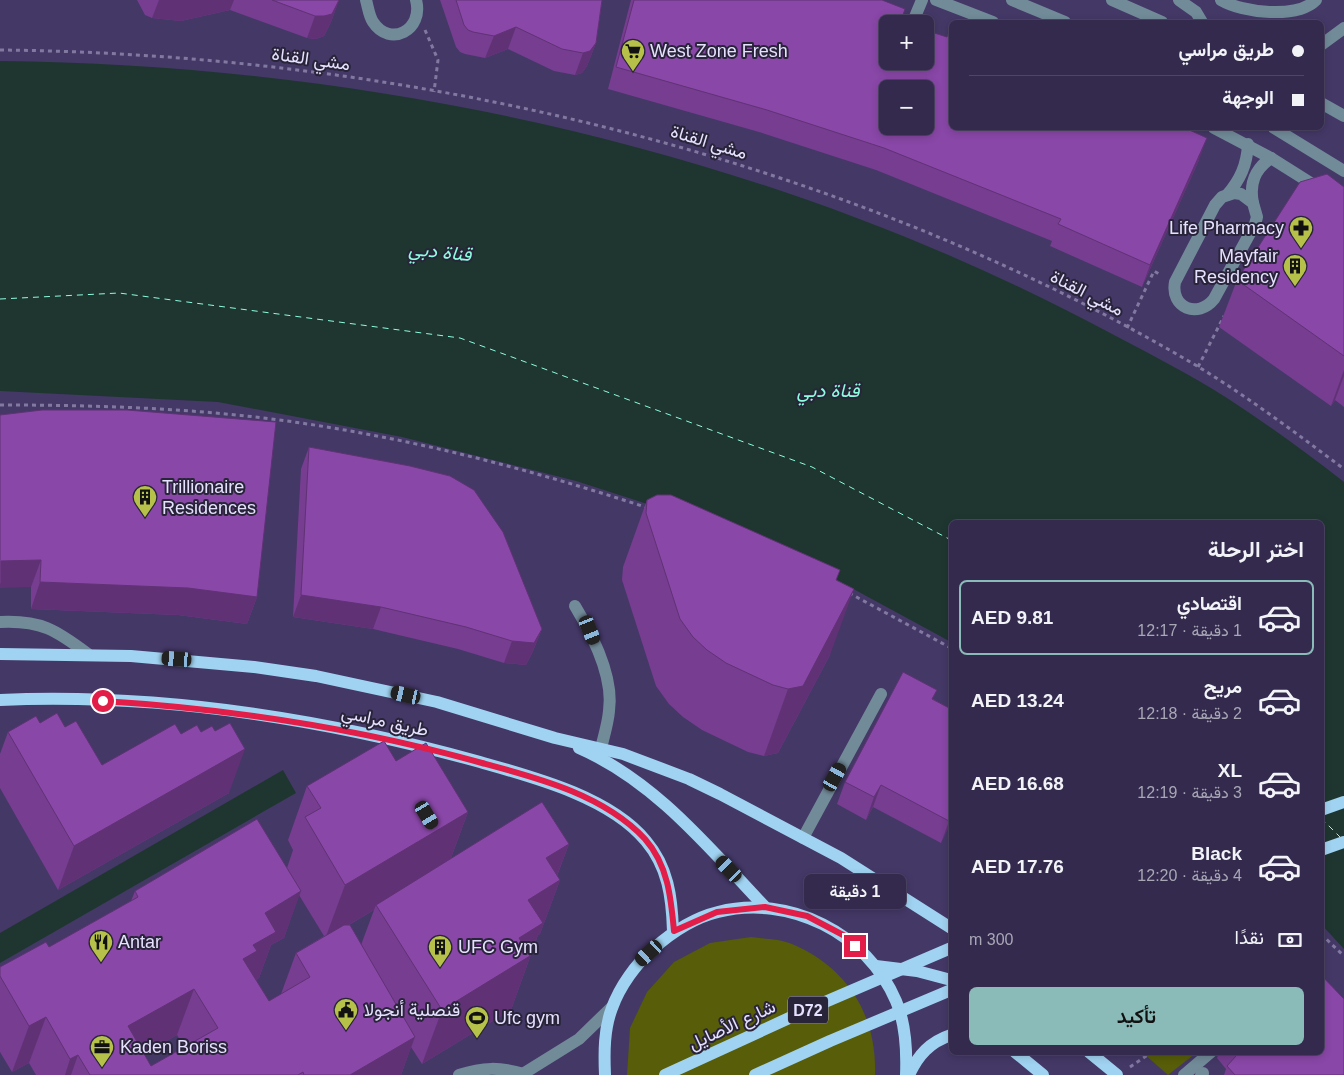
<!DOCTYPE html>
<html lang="ar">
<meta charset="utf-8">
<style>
body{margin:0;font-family:Arial,Vazirmatn,sans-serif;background:#3e3657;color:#f1f3f6;direction:rtl;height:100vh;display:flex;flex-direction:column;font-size:19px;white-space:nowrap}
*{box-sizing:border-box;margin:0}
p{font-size:16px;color:#a9a7b6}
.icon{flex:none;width:28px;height:28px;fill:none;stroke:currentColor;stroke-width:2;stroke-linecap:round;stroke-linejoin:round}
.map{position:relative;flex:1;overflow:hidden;direction:ltr}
.side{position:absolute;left:949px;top:520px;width:375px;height:535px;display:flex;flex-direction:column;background:#332a4d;border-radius:8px;box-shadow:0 2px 8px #0003,0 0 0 1px #4e4665;direction:rtl}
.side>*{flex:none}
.hud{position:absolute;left:949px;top:20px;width:375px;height:110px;border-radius:8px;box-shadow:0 2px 8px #0003,0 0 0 1px #4e4665;direction:rtl;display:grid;align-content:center;height:110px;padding:0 20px;background:#332a4d}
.tools{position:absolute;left:879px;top:15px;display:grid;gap:10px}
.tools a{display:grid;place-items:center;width:55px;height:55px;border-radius:8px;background:#332a4d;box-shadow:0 2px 8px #0003,0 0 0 1px #4e4665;font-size:25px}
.end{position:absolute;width:22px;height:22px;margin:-11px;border:6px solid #e11d48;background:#fff;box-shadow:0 0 0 2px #fff}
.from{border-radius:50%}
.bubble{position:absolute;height:35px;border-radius:8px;background:#332a4d;box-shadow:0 2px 8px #0003,0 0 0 1px #4e4665;font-size:16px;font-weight:600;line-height:35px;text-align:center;direction:rtl}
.car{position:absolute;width:15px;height:30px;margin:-15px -8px;border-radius:6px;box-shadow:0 0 4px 1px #0007;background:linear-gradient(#222 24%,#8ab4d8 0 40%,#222 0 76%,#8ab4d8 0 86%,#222 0)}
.hud b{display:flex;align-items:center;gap:18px;height:48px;font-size:19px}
.hud b+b{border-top:1px solid #4e4665}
.hud i{width:12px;height:12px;background:#f1f3f6}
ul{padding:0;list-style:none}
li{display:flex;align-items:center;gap:15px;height:75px;margin:0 10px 8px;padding:0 10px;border:2px solid transparent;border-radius:8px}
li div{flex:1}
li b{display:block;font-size:19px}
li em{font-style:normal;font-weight:600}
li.active{border-color:#8bbbb9}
li>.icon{width:45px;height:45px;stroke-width:1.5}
h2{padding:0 20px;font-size:22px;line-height:60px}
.pay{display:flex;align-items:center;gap:12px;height:55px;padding:0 20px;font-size:19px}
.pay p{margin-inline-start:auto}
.primary-button{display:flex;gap:10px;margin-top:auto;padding:10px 20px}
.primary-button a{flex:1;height:58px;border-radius:8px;background:#8bbbb9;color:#111;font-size:20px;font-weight:600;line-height:58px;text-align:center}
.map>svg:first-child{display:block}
.green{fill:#575d08}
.water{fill:#1f3630}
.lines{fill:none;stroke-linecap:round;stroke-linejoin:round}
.ferry{stroke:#8dfddf;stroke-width:1;stroke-dasharray:6 5;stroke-linecap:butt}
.path{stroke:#8279a1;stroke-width:3;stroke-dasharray:4 4;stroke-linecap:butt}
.minor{stroke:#728b99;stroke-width:12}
.major{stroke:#a0d3f1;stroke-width:12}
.major-bridge{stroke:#a0d3f1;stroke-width:12}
.wall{fill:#763d90;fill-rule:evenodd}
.shaded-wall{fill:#603275}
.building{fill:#8947a7;stroke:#603275;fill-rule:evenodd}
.route{stroke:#e11d48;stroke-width:6}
.labels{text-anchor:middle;stroke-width:4;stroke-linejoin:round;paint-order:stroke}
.shield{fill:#292439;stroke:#ada8c3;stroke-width:1}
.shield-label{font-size:16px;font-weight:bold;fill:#e6e1fe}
.poi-label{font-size:18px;fill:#e6e1fe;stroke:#292439;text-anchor:start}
.street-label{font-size:18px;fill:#e6e1fe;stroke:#292439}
.water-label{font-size:19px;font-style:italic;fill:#8dfddf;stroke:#292439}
</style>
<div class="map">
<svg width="1344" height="1075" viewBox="0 0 1344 1075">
<rect width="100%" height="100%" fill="#443867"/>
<!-- green -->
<g class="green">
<path d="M751 937C764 939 780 939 792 944 848 968 877 1015 875 1075H627L630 1028 647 992 674 962 710 943Z"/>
<path d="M1143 1053H1196L1168 1075Z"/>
</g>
<!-- water -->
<g class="water">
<path d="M0 61C382 65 777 153 1114 335 1152 355 1191 375 1227 398 1267 424 1307 453 1344 482V949L1321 924V522H951V642L835 579 700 521 576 481 402 437 218 402 0 391Z"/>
<path d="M283 770 296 793 0 963V933Z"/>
</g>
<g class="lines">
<!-- ferry -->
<g class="ferry">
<path d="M0 299 119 293 460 338 812 467 951 540"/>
<path d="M1321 818 1340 837"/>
</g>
<!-- path -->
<g class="path">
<path d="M425 30 438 60 434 92"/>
<path d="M0 50C410 54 842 156 1197 366 1248 397 1296 433 1344 469"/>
<path d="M1127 328 1154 271 1161 275"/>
<path d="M1198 367 1224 316"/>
<path d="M0 405C96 405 192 408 287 421 410 438 530 469 648 508"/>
<path d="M849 593 951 648"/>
<path d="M1321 934 1344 956"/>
<path d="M1130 1067 1152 1052"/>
</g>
<!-- minor -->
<g class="minor">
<path d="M366 0C368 7 369 16 373 22 390 48 424 30 416 0"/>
<path d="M936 0 993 22"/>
<path d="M1012 0 1065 22"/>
<path d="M1112 0 1162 22"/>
<path d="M1179 0 1196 12 1202 22"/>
<path d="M1221 0C1243 13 1297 19 1316 0"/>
<path d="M912 24 922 0"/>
<path d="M1321 45 1344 28"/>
<path d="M1321 103 1344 116"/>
<path d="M1214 128 1271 158 1344 204"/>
<path d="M1274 128 1344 171"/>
<path d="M1234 193 1241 194 1253 203 1257 217 1255 224 1214 299C1198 319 1170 308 1175 282L1215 205 1222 197Z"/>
<path d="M1227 195C1240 180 1247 165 1248 144"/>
<path d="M1253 203C1249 183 1255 169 1271 158"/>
<path d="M575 606C592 634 614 677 609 711 608 723 604 736 601 748"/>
<path d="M0 622C41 620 56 630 88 654"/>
<path d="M803 838 881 694"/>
<path d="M459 1075C483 1067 500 1067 524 1074"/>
<path d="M521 1075 579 1039 612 1007"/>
<path d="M1184 1075 1211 1052"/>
<path d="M1201 1075 1203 1073"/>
</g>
<!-- major -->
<g class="major">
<path d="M0 654 131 656 254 667 316 676 437 702 555 738 623 754 689 779 720 794 841 858 951 928"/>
<path d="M0 700C161 693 325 719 480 762 533 777 610 797 646 841 668 867 672 897 673 931"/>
<path d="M579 748C655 781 709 848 765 907"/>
<path d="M1321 810 1344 802"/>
<path d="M1321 850 1344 842"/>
<path d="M876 966 917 971 951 980"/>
<path d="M1015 1052 1043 1075"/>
<path d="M1089 1052 1117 1075"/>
<path d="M605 1075C604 1052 604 1029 612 1008 620 986 636 964 653 949 671 933 693 918 718 912 789 894 867 933 896 1001 906 1024 907 1050 906 1075"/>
<path d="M909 1075C918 1055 930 1042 951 1035"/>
</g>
<!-- major-bridge -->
<g class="major-bridge">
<path d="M665 1075 811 1008 951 948"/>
<path d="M755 1075 830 1041 951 990"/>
</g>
</g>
<!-- wall -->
<g class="wall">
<path d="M137 0H339L331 22 324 36 316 39 307 38 230 10 181 21 152 18 145 15Z"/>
<path d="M440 0H602L596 43 587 66 582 73 575 75 554 71 508 49 485 58 465 54 460 52 456 47Z"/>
<path d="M631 0H882L901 21 1199 160 1142 287 1050 246 1052 241 876 170 759 132 608 89Z"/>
<path d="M1344 187V407L1335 400 1331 406 1219 327 1237 280Z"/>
<path d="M0 415 257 597 247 624 178 615 31 609V587Z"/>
<path d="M309 447 542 629 533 651 526 665 504 663 458 649 373 629 293 617 301 469Z"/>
<path d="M647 500 837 580 830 655 778 753 764 756 748 752 702 730 683 717 669 704 656 686 622 580 623 567Z"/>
<path d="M933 699 951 709V830L948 828 941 843 873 807 866 820 837 804 845 782Z"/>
<path d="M40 723 65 727 102 765 181 734 229 793 58 890 0 788V754L8 732Z"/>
<path d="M396 761 468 812 451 858 569 844 557 876 560 880 540 934 538 935 511 1010 422 1064 411 1047 401 1075H36L29 1063 12 1072 0 1052V967L49 947 131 901 135 891 287 868 293 850 288 840 307 786ZM299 895 324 936 296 953 281 994 269 1001 256 980 259 978 271 945 284 938ZM374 910 361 945 349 925ZM177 1035 184 1047 151 1066 144 1054Z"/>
<path d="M1219 1052H1321L1344 1075H1224L1226 1069 1217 1058Z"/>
</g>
<!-- shaded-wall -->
<g class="shaded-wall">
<path d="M159 0H234L230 10 181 21 152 18Z"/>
<path d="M339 0 331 22 324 36 316 39 307 38 315 16Z"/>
<path d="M516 27 508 49 485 58 494 36Z"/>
<path d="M596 43 587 66 582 73 575 75 583 53Z"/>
<path d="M1207 138 1199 160 1142 287 1150 265Z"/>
<path d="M1344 370V376L1335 400 1331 406Z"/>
<path d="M41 560 31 587 0 588V564L1 561Z"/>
<path d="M40 582 188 588 257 597 247 624 178 615 31 609Z"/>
<path d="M854 589 830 655 778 753 764 756 788 689Z"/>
<path d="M301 595 381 607 373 629 293 617Z"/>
<path d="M542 629 533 651 526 665 504 663 512 641Z"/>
<path d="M245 749 229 793 58 890 74 846Z"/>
<path d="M881 785 873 807 866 820 874 797Z"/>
<path d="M468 812 448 866 376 905 374 910 325 939 345 885Z"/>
<path d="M951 816V820L948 828 941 843Z"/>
<path d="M569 844 554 883 560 880 540 934 538 935 511 1010 422 1064 442 1010 528 900 546 858Z"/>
<path d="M301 891 284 938 271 945 259 978 243 988V959L265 913Z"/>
<path d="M194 989 177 1035 111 1073 128 1026Z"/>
<path d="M46 1017 29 1063 12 1072 29 1026Z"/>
<path d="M415 1037 401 1075H350Z"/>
<path d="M78 1055 71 1075H65L70 1059Z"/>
</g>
<!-- building -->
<g class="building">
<path d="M272 0H339L332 14 324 16H315Z"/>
<path d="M456 0H602L596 43 590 51 583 53 562 49 516 27 494 36 473 32 468 30 464 25Z"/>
<path d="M634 0H882L905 9 901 21 908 24H888V61H925V30L947 37 948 34 951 35V128H1185L1207 138 1150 265 1058 224 1061 219 884 148 767 110 616 67ZM888 89H925V126H888Z"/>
<path d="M1327 174 1344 187V356L1237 280 1300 182Z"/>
<path d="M42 410H127L276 422 257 597 188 588 40 582 41 560 1 561V584H0V415Z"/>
<path d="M309 447 410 466 450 476 474 490 503 532 542 629 534 643 512 641 466 627 381 607 301 595Z"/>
<path d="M657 495H671L840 570 836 580 854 589 803 686 788 689 773 685 726 663 707 650 693 637 680 619 646 513 647 500Z"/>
<path d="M903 672 937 690 932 699 951 709V816L949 821 881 785 874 797 845 782Z"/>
<path d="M57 713 65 727 76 721 102 765 175 724 181 734 197 725 201 732 212 726 215 731 230 723 245 749 74 846 8 732 36 716 40 723Z"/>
<path d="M384 741 396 761 426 743 468 812 345 885 305 817 321 808 307 786Z"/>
<path d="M542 802 569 844 546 858 560 880 528 900 543 923 519 938 530 956 442 1010 376 905Z"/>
<path d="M257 819 301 891 265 913 276 932 253 945 257 951 243 959 269 1001 310 977 296 953 344 925H350L415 1037 350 1075H304L303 1072 298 1075H90L78 1055 70 1059 46 1017 29 1026 0 976V967L46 942 49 947 138 897 135 891ZM194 989 218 1028 151 1066 128 1026Z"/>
<path d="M1321 975 1344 999V1075H1235L1227 1066 1236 1056 1233 1052H1321Z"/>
</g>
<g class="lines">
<!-- route -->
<path class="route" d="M103 701C232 709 358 728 482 763 538 778 604 795 645 839 668 865 671 898 674 931L717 912 765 907 807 916 845 936 855 946"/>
</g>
<!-- icons -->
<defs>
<g id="supermarket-pin" transform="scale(1.25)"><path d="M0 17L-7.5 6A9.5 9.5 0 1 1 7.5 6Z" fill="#b6c149" stroke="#292439"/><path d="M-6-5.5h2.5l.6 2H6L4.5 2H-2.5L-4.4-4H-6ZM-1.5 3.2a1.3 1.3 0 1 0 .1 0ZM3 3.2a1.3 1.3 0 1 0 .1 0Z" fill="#111"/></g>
<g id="pharmacy-pin" transform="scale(1.25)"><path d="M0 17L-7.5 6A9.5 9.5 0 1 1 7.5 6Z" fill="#b6c149" stroke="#292439"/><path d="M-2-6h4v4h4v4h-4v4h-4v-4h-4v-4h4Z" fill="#111"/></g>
<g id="building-pin" transform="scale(1.25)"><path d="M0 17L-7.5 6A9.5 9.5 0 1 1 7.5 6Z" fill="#b6c149" stroke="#292439"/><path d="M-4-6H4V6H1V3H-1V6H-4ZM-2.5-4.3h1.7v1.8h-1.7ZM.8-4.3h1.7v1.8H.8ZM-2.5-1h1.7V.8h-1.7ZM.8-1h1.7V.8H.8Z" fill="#111"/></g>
<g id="restaurant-pin" transform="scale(1.25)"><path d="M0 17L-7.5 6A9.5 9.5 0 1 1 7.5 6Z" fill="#b6c149" stroke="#292439"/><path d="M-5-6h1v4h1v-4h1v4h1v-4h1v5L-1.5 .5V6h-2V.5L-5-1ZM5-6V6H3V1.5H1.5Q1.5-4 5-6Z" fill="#111"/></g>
<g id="civic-pin" transform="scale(1.25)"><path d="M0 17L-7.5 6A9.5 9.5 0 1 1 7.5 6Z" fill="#b6c149" stroke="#292439"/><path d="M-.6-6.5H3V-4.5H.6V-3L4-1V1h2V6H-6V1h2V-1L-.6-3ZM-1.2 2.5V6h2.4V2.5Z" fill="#111"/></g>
<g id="stadium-pin" transform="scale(1.25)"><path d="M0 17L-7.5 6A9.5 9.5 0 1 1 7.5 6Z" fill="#b6c149" stroke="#292439"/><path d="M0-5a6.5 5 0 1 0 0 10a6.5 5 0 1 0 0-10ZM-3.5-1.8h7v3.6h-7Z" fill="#111"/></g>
<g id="office-pin" transform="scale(1.25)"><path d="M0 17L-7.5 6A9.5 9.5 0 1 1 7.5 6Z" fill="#b6c149" stroke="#292439"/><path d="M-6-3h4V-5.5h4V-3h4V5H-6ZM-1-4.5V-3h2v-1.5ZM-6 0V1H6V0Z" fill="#111"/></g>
</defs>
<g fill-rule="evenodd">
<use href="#supermarket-pin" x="633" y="51"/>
<use href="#pharmacy-pin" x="1301" y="228"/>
<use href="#building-pin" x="1295" y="266"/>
<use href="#building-pin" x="145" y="497"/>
<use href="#restaurant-pin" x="101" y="942"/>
<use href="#building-pin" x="440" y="947"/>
<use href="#civic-pin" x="346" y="1010"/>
<use href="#stadium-pin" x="477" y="1018"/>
<use href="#office-pin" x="102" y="1047"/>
</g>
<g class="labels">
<!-- shield labels -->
<rect class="shield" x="788" y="996.5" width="40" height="27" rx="4"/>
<g class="shield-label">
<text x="808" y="1016">D72</text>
</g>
<!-- poi labels -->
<g class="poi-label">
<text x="650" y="57">West Zone Fresh</text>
<text x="1284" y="234" text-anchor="end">Life Pharmacy</text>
<text x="1278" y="262" text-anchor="end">Mayfair<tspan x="1278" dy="21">Residency</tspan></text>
<text x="162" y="493">Trillionaire<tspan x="162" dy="21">Residences</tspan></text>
<text x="118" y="948">Antar</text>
<text x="458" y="953">UFC Gym</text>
<text x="364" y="1016">قنصلية أنجولا</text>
<text x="494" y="1024">Ufc gym</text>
<text x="120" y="1053">Kaden Boriss</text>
</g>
<!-- street labels -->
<g class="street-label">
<text transform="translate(311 59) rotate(8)" y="6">مشي القناة</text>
<text transform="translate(709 142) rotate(17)" y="6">مشي القناة</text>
<text transform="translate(1087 293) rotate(27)" y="6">مشي القناة</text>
<text transform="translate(385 721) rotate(12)" y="6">طريق مراسي</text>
<text transform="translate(732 1025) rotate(-25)" y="6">شارع الأصايل</text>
</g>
<!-- water labels -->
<g class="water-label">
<text transform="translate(440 251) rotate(6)" y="7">قناة دبي</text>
<text x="828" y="397">قناة دبي</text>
</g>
</g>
</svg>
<div class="tools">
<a>+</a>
<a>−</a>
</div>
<i class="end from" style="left:103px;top:701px"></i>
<i class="end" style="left:855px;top:946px"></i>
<div class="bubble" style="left:804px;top:874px;width:102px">1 دقيقة</div>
<i class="car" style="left:590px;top:630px;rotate:158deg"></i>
<i class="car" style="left:177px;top:659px;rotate:274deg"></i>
<i class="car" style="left:406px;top:695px;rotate:283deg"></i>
<i class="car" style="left:835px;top:777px;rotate:29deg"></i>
<i class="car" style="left:427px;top:815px;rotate:149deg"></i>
<i class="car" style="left:729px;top:869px;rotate:316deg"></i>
<i class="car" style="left:649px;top:953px;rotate:228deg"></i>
<div class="hud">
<b><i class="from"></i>طريق مراسي</b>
<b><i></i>الوجهة</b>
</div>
<section class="side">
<h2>اختر الرحلة</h2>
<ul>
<li class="active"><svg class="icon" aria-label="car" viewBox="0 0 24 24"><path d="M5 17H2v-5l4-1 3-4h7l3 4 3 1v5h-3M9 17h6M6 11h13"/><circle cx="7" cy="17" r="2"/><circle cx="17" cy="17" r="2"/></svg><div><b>اقتصادي</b><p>1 دقيقة · 12:17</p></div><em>AED 9.81</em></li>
<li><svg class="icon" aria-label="car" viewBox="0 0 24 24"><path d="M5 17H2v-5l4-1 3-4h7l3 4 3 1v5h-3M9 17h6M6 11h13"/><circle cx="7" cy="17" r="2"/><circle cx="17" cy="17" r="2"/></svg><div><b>مريح</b><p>2 دقيقة · 12:18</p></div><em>AED 13.24</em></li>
<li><svg class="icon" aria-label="car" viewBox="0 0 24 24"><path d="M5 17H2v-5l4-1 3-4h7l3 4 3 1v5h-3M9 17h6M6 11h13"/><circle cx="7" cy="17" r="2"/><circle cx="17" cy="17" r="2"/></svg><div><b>XL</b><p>3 دقيقة · 12:19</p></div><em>AED 16.68</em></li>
<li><svg class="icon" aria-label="car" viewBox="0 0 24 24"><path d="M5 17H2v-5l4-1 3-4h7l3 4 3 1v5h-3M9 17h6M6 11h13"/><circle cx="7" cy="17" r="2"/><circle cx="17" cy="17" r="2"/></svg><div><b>Black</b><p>4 دقيقة · 12:20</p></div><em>AED 17.76</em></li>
</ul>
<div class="pay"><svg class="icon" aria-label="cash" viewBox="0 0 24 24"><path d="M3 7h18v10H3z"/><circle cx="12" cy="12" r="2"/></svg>نقدًا<p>300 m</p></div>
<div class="primary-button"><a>تأكيد</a></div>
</section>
</div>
